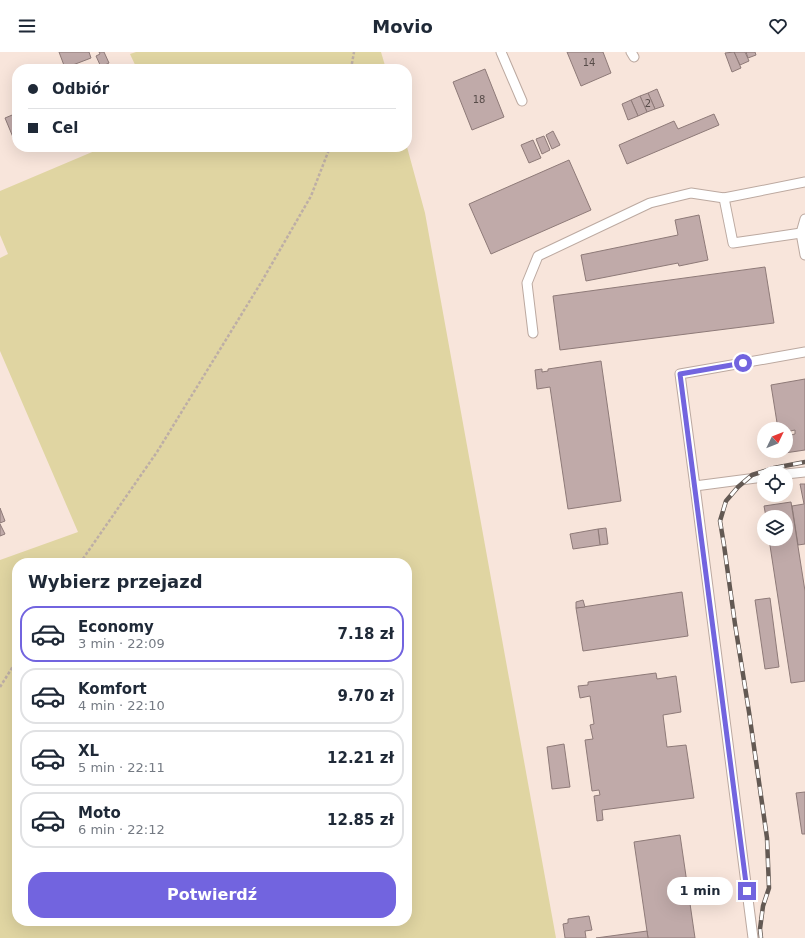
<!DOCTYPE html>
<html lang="pl">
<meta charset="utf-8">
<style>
body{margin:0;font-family:"DejaVu Sans",sans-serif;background:#f6f6f7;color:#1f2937;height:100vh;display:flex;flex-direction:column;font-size:15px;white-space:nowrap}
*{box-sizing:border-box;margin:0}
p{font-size:13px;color:#747a83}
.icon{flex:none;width:22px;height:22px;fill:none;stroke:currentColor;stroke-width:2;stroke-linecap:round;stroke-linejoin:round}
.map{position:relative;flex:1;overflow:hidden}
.side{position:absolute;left:12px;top:506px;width:400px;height:368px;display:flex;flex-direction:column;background:#fff;border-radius:16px;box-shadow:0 4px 16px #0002}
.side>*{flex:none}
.hud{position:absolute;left:12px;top:12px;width:400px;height:88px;border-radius:16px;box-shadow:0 4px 16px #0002;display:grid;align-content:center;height:88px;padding:0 16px;background:#fff}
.needle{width:26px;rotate:47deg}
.fabs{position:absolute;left:757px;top:370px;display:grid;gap:8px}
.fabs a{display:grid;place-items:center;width:36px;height:36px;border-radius:50%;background:#fff;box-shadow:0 4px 16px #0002;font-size:20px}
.end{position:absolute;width:18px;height:18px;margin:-9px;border:5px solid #7264df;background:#fff;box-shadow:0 0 0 2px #fff}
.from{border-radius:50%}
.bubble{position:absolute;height:28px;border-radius:14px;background:#fff;box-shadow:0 4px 16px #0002;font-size:13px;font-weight:700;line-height:28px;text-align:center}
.hud b{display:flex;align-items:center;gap:14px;height:38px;font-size:15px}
.hud b+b{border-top:1px solid #e0e1e3}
.hud i{width:10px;height:10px;background:#1f2937}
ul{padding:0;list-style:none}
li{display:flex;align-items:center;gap:12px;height:56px;margin:0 8px 6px;padding:0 8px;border:2px solid #e0e1e3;border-radius:16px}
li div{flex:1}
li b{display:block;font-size:15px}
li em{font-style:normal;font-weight:700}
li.on{border-color:#7264df}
li>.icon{width:36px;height:36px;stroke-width:1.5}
h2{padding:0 16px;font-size:18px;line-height:48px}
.cta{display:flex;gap:8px;margin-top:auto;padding:8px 16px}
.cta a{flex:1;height:46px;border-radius:16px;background:#7264df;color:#fff;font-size:16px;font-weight:700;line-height:46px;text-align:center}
header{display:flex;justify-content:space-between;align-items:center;height:52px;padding:0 16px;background:#fff;font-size:18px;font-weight:700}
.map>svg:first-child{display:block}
.green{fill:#e0d5a2;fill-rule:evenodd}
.building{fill:#c0aaa9;stroke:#8e7a78}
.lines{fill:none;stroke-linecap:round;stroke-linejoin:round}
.service-casing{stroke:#bca9a0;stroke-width:11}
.path{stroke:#bdaea6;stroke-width:2.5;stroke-dasharray:3 2;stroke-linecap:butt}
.service{stroke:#fff;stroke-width:9}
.rail-casing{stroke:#635953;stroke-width:4.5}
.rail{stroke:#fff;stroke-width:3;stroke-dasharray:9;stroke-linecap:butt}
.route{stroke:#7264df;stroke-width:5}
.labels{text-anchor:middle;stroke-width:3;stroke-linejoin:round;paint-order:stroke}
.number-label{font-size:10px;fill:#574c49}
</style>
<header><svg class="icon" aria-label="menu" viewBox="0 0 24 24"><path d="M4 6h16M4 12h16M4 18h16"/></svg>Movio<svg class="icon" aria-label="heart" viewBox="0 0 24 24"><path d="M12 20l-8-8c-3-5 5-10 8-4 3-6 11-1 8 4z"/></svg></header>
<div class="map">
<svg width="805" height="886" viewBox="0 0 805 886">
<rect width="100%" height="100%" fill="#f8e5db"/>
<!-- green -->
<g class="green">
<path d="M136 0H381L386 17H137L130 2Z"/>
<path d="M104 95H407L425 161 556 886H0V508L78 480 0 299V206L8 202 0 183V139ZM17 511H407V869H17Z"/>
</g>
<!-- building -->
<g class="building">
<path d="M59 0H89L91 6 65 16Z"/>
<path d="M99 0H104L109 11 101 15 96 4 100 2Z"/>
<path d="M567 0H603L611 21 581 34Z"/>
<path d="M734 0H745L749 9 740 13Z"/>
<path d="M734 0 741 16 732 20 725 1Z"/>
<path d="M746 0H755L756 3 748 6Z"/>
<path d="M485 17 504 65 472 78 453 30Z"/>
<path d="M657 37 664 54 655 57 648 41Z"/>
<path d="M648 41 655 57 647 60 640 44Z"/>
<path d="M640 44 647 60 638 64 631 48Z"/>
<path d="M631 48 638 64 628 68 622 52Z"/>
<path d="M17 61V90H15L5 66Z"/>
<path d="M714 62 719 73 627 112 619 93 674 69 678 77Z"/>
<path d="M553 79 560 93 552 97 546 83Z"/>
<path d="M544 84 550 98 542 102 536 87Z"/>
<path d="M533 88 541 106 529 111 521 93Z"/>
<path d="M569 108 591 158 491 202 469 152Z"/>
<path d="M699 163 708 208 679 214 678 211 586 229 581 203 678 183 675 168Z"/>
<path d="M765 215 774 271 560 298 553 244Z"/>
<path d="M601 309 621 449 568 457 550 335 537 337 535 318 542 317V320L548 319V317Z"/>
<path d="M805 327V398L778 402V399H786V384L795 382V378L786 380V377H778L771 333Z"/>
<path d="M800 432H805V492L798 493 792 454 804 452Z"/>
<path d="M791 450 805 539V629L791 631 769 487H786V465H766L764 454Z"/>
<path d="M0 456 5 469 0 471Z"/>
<path d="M0 472 5 482 0 484Z"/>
<path d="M606 476 608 492 600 493 598 477Z"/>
<path d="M598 477 600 493 573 497 570 482Z"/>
<path d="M682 540 688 584 583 599 576 556Z"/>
<path d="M770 546 779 615 765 617 755 548Z"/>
<path d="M583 548 585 555 576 556V550Z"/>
<path d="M656 621 657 627 676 624 681 660 663 663 667 695 686 693 694 746 602 758 603 768 597 769 594 744 600 743 599 738 592 739 585 688 593 687 590 673 594 672 590 644 580 646 578 634 588 633V630Z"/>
<path d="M564 692 570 735 552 737 547 695Z"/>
<path d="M805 740V782H802L796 741Z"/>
<path d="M680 783 695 886H648L634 790Z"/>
<path d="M589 864 592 878 585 879 586 886H565L563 872 568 871V867Z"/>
<path d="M647 879 648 886H596Z"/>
</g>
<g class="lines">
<!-- service casing -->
<g class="service-casing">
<g id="service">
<path d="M501 0 522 49"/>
<path d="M631 0 634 5"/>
<path d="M724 146 733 191 801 181"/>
<path d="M805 167 801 181 805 203"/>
<path d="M533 281 527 231 538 204 650 151 691 141 724 146 805 130"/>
<path d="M786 422 805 420"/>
<path d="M764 425 695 434 680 322 805 300"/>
<path d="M695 434 753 886"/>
</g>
</g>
<!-- path -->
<g class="path">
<path d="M351 17 354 0"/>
<path d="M80 511 157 400 262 229 311 144 330 95"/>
<path d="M0 635 17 608"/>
</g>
<!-- service -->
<use href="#service" class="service"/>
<!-- rail casing -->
<g class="rail-casing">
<path id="rail" d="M761 886 760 877 763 854 769 836 767 786 749 660 735 572 724 493 720 469 726 449 738 435 752 423 774 416 805 410"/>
</g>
<!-- rail -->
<use href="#rail" class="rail"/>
</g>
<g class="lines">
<!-- route -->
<path class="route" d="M743 311 680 322 747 839"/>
</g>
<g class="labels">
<!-- number labels -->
<g class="number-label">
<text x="589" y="14">14</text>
<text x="479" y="51">18</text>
<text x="648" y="55">2</text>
</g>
</g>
</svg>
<div class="fabs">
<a><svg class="needle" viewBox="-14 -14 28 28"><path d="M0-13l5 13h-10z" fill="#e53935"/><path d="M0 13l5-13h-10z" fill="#747a83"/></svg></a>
<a><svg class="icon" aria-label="locate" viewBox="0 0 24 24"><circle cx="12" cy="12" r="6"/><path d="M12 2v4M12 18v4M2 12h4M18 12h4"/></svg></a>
<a><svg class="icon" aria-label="layers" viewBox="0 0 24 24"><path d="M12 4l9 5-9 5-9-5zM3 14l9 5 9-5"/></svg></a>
</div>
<i class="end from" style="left:743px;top:311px"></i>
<i class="end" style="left:747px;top:839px"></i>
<div class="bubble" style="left:667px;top:825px;width:66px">1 min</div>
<div class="hud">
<b><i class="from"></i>Odbiór</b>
<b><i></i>Cel</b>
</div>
<section class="side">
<h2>Wybierz przejazd</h2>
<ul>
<li class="on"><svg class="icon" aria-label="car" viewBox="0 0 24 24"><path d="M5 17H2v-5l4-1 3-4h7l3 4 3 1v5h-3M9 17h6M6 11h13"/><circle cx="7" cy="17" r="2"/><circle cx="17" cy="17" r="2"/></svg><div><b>Economy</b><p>3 min · 22:09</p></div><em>7.18 zł</em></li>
<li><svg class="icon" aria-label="car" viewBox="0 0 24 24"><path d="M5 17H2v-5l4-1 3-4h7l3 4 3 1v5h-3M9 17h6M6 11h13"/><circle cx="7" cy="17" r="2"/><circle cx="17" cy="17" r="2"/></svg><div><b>Komfort</b><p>4 min · 22:10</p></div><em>9.70 zł</em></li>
<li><svg class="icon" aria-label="car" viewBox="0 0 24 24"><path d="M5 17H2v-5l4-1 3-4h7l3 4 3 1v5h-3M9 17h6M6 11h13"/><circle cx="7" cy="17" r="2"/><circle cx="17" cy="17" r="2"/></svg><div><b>XL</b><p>5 min · 22:11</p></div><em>12.21 zł</em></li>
<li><svg class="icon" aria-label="car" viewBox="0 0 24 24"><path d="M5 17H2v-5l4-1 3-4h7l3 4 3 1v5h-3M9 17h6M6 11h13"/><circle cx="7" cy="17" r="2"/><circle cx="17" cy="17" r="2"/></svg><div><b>Moto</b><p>6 min · 22:12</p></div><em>12.85 zł</em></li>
</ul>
<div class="cta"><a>Potwierdź</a></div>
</section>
</div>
